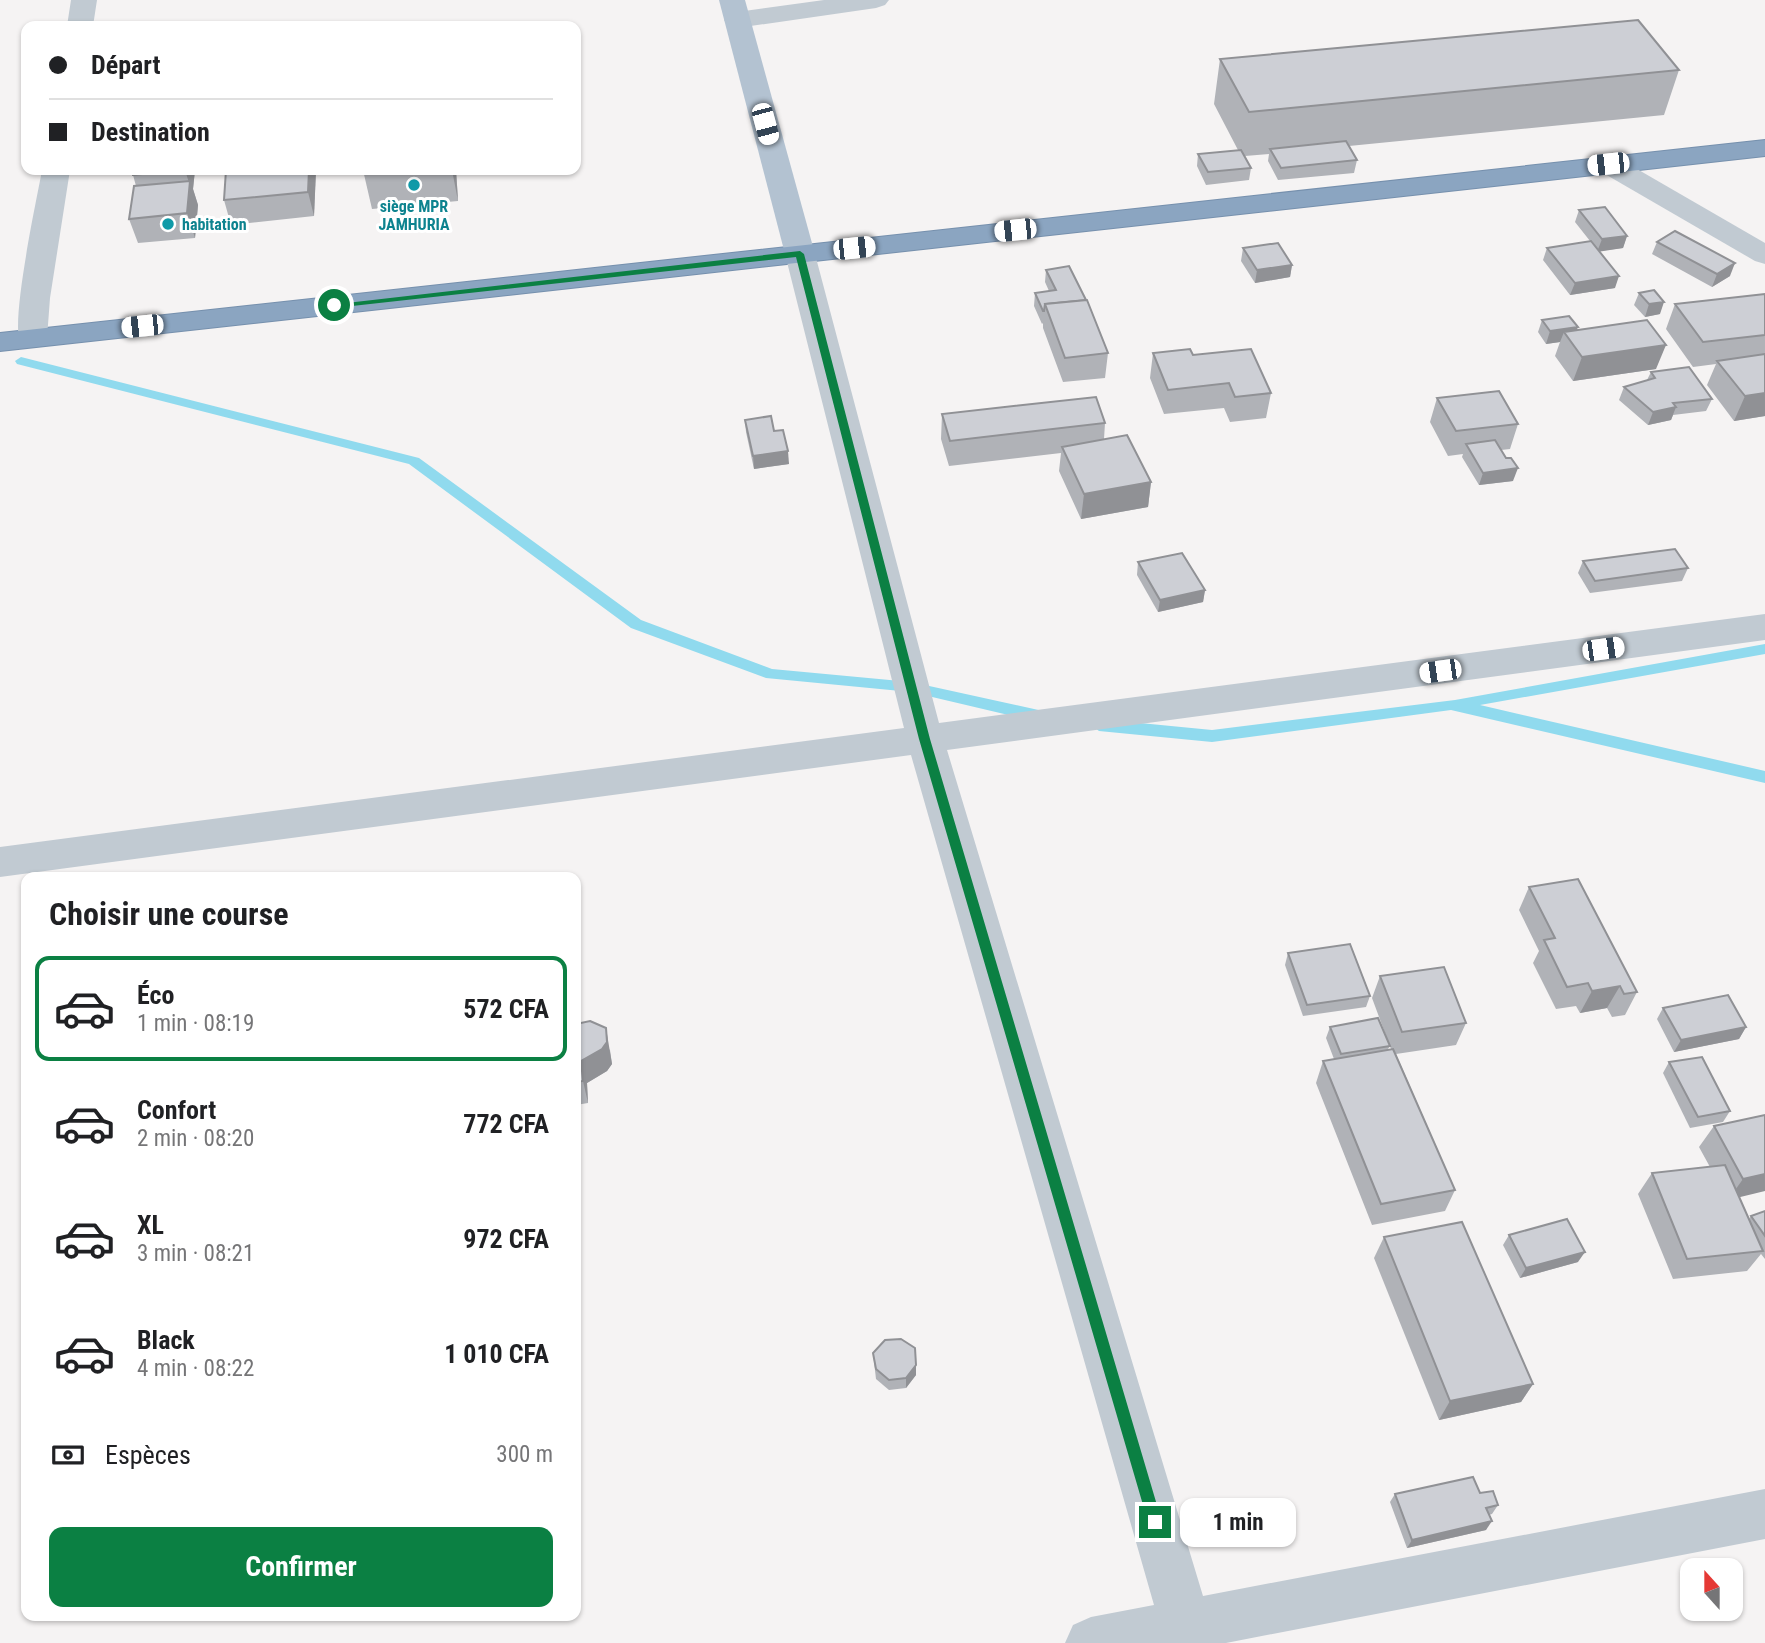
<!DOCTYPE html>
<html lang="fr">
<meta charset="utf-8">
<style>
body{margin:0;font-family:"Roboto Condensed",sans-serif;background:#f2f2f2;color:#202124;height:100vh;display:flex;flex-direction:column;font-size:26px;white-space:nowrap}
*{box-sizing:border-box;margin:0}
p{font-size:23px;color:#757577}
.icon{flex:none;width:38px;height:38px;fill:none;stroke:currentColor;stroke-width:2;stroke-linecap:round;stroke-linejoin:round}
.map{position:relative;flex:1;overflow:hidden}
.details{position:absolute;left:21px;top:872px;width:560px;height:749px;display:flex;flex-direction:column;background:#fff;border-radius:14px;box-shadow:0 2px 5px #0004}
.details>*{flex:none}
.guide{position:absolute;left:21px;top:21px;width:560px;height:154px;border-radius:14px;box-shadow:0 2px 5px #0004;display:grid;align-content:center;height:154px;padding:0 28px;background:#fff}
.needle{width:46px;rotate:339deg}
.controls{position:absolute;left:1680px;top:1558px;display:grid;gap:14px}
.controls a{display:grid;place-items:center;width:63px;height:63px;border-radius:14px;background:#fff;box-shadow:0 2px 5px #0004;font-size:35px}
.end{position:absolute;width:32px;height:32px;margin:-16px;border:9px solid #0b8043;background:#fff;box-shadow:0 0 0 4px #fff}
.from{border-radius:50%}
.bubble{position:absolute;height:49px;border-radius:14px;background:#fff;box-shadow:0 2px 5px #0004;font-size:23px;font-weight:700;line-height:49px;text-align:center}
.car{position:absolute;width:21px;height:42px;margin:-21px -10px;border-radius:9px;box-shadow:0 0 5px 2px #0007;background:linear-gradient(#fff 24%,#345 0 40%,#fff 0 76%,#345 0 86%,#fff 0)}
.guide b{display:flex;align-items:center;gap:24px;height:66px;font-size:26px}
.guide b+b{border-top:2px solid #e0e0e0}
.guide i{width:18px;height:18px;background:#202124}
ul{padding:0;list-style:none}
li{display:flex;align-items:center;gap:21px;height:105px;margin:0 14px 10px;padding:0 14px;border:4px solid transparent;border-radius:14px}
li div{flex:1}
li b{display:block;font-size:26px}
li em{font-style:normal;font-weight:700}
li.current{border-color:#0b8043}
li>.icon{width:63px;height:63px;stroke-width:1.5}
h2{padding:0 28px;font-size:32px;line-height:84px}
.pay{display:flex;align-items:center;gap:18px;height:77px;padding:0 28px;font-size:26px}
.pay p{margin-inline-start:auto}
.button{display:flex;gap:14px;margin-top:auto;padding:14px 28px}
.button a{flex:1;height:80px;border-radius:14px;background:#0b8043;color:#fff;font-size:28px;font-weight:700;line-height:80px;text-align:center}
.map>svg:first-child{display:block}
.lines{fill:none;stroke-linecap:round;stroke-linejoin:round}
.stream{fill:#90daee;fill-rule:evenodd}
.highway-casing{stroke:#7690ad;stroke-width:2}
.minor{fill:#c1cad2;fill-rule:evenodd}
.major{fill:#b3c2d1;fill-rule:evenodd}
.highway{fill:#8ba5c1;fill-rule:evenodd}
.wall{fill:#b0b2b7}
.shaded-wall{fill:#909195}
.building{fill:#cdcfd5;stroke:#909195;stroke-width:2}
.route{fill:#0b8043}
.culture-dot{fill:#0f9aa8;stroke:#fff;stroke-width:2.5}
.labels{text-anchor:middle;stroke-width:6;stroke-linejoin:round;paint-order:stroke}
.far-culture-label{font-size:16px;font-weight:bold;fill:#0d838f;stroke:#fff}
</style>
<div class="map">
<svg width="1765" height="1643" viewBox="0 0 1765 1643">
<rect width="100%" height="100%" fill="#f5f3f3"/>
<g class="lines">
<!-- stream -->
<g class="stream">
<path d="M21 357 419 458 641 620 772 669 911 682 1043 711 1051 717 1043 723 911 692 766 678 631 628 409 464 17 364 15 361Z"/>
<path d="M1765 644V654L1480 705 1765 771V783L1451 710 1212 742 1099 731 1091 725 1099 719 1212 730 1455 700Z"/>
</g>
<!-- highway casing -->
<g class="highway-casing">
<path id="highway" d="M1765 140V156L0 351V333Z"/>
</g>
<!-- minor -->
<g class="minor">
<path d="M71 0H97L93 26H67Z"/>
<path d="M824 0H889L885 5 876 8 737 28 728 25 724 20 728 15 737 12Z"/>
<path d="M1608 156 1618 158 1765 243V264L1755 261 1598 170 1594 164 1598 158Z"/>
<path d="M42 170H70L50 298 47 338 43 345 32 347 21 345C9 326 37 199 42 170Z"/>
<path d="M800 245 810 248 815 254 939 723 1765 614V640L947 750 1203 1596 1765 1489V1539L1226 1643H1065L1073 1625 1091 1617 1154 1605 911 755 0 877V847L904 728 785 254 790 248Z"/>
</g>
<!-- major -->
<path class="major" d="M719 0H745L815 254 810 260 800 263 790 260 785 254Z"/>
<!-- highway -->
<use href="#highway" class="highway"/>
</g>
<!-- wall -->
<g class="wall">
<path d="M1220 59 1679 70 1664 115 1349 146 1357 160 1354 173 1278 180 1268 161 1269 154 1245 156 1251 168 1249 180 1206 185 1197 166 1198 154 1238 150 1214 104Z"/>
<path d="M133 170H195L193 189 198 205 195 238 138 243 129 219 136 186 133 175Z"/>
<path d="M316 170 314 216 231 225 224 200Z"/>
<path d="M363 170H456L458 201 372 209Z"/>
<path d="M1579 210 1627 236 1623 248 1599 251 1615 288 1570 295 1543 260 1547 248 1590 241 1575 222Z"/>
<path d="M1657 242 1730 276 1712 287 1652 254Z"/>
<path d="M1243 248 1292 265 1290 277 1255 283 1241 261Z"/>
<path d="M1046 270 1108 353 1105 378 1063 382 1043 328V323L1042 324 1034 306 1035 293 1049 291 1045 282Z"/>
<path d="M1639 293 1660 314 1645 317 1634 305Z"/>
<path d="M1765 294V416L1734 421 1707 385 1716 364 1693 367 1666 329 1675 304Z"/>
<path d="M1542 320 1577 330 1656 369 1573 381 1555 356 1560 342 1546 344 1538 332Z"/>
<path d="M1153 353 1193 355 1271 393 1266 418 1230 422 1224 408 1164 414 1150 378Z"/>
<path d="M1651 372 1712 399 1706 411 1673 415 1671 420 1648 425 1619 400 1624 387 1647 380Z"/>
<path d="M1437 398 1518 424 1510 449 1501 450 1513 481 1479 485 1462 457 1463 454 1448 456 1430 422Z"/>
<path d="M942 414 1105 423 1104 439 1151 482 1148 507 1081 519 1059 471 1061 453 949 466 941 439Z"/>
<path d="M745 420 774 431 789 464 754 469 746 432Z"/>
<path d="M1583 561 1688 568 1682 581 1590 593 1578 573Z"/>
<path d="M1138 562 1205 590 1203 602 1158 612 1137 575Z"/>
<path d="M1529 887 1637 992 1625 1015 1612 1017 1607 1008 1580 1013 1576 1006 1556 1009 1533 963 1539 951 1519 910Z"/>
<path d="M1288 953 1370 996 1366 1007 1303 1016 1285 965Z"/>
<path d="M1380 976 1466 1023 1456 1045 1396 1054 1455 1190 1445 1211 1372 1225 1316 1083 1323 1061 1334 1059 1326 1038 1330 1027 1390 1046 1388 1049H1391L1372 998Z"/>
<path d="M1663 1008 1746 1027 1739 1039 1674 1052 1657 1019Z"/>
<path d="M576 1024 610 1050 612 1064 607 1071 587 1083 588 1103 576 1105Z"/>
<path d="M1669 1062 1730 1111 1723 1122 1690 1128 1663 1073Z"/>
<path d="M1765 1115 1739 1197 1749 1219 1751 1216 1765 1211V1259L1761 1254 1747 1271 1673 1279 1638 1194 1652 1173 1710 1167 1699 1147 1714 1126Z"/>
<path d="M1509 1235 1578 1262 1520 1278 1503 1245Z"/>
<path d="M1384 1237 1533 1384 1521 1402 1439 1420 1374 1258Z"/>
<path d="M873 1353 916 1375 906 1388 889 1390 876 1379Z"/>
<path d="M1395 1494 1498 1505 1492 1514 1489 1515 1486 1530 1407 1548 1390 1502Z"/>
</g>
<!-- shaded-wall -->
<g class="shaded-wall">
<path d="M185 170H195L193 189 198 205 195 238 187 213 190 186Z"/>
<path d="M309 170H316L314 216 308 192Z"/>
<path d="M452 170H456L458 201Z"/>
<path d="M1627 236 1623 248 1597 252 1602 239Z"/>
<path d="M1735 263 1730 276 1712 287 1717 274Z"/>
<path d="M1292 265 1290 277 1255 283 1257 270Z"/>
<path d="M1619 276 1615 288 1570 295 1575 283Z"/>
<path d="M1664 302 1660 314 1645 317 1649 304Z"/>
<path d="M1578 327 1573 340 1564 332 1560 342 1546 344 1550 331Z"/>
<path d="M1666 345 1656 369 1573 381 1582 357Z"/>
<path d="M1765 393V416L1734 421 1745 396Z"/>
<path d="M1676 407 1671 420 1648 425 1653 412Z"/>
<path d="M788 451 789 464 754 469 753 456Z"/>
<path d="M1518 468 1513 481 1479 485 1483 473Z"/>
<path d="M1151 482 1148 507 1081 519 1084 494Z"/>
<path d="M1205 590 1203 602 1158 612 1160 600Z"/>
<path d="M1620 986 1607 1008 1580 1013 1592 991Z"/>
<path d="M1746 1027 1739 1039 1674 1052 1681 1040Z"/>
<path d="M606 1028 612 1064 607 1071 587 1083 588 1103 583 1081 581 1061Z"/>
<path d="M1765 1174V1191L1728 1200 1743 1179Z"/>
<path d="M1585 1252 1578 1262 1520 1278 1526 1268Z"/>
<path d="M916 1365V1375L906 1388V1378Z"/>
<path d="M1533 1384 1521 1402 1439 1420 1450 1401Z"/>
<path d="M1492 1521 1486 1530 1407 1548 1412 1540Z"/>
</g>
<!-- building -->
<g class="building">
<path d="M1638 20 1679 70 1249 112 1220 59Z"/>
<path d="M1346 141 1357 160 1281 168 1270 149Z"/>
<path d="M1241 150 1251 168 1208 172 1198 154Z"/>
<path d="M133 170H184L133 175Z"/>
<path d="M226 170H309L308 192 224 200Z"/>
<path d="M363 170H407L363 174Z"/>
<path d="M190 181 187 213 129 219 134 186Z"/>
<path d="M1605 207 1627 236 1602 239 1579 210Z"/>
<path d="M1675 231 1735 263 1717 274 1657 242Z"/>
<path d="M1591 241 1619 276 1575 283 1547 248Z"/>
<path d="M1278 243 1292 265 1257 270 1243 248Z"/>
<path d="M1069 266 1086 300 1045 304 1044 311H1043L1035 293 1056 290 1046 270Z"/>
<path d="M1654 290 1664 302 1649 304 1639 293Z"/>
<path d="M1765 294V335L1703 342 1675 304Z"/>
<path d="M1087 300 1108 353 1065 358 1045 304Z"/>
<path d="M1569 316 1578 327 1550 331 1542 320Z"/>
<path d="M1647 320 1666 345 1582 357 1564 332Z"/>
<path d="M1190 349 1193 355 1251 349 1271 393 1235 397 1229 383 1168 390 1153 353Z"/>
<path d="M1765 354V393L1745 396 1717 361Z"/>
<path d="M1689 367 1712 399 1673 403 1676 407 1653 412 1624 387 1655 378 1651 372Z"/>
<path d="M1499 391 1518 424 1456 431 1437 398Z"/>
<path d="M1096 397 1105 423 950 441 942 414Z"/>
<path d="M771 416 774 431 783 430 788 451 753 456 745 420Z"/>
<path d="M1127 435 1151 482 1084 494 1062 447Z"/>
<path d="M1495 440 1506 458H1511L1518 468 1483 473 1466 444Z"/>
<path d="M1675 549 1688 568 1595 581 1583 561Z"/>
<path d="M1182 553 1205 590 1160 600 1138 562Z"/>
<path d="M1578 879 1637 992 1624 994 1620 986 1592 991 1588 983 1567 987 1544 940 1555 938 1529 887Z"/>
<path d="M1350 944 1370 996 1307 1005 1288 953Z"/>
<path d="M1444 967 1466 1023 1402 1032 1380 976Z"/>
<path d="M1728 995 1746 1027 1681 1040 1663 1008Z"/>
<path d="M1378 1018 1390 1046 1341 1054 1330 1027Z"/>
<path d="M590 1021 606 1028 607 1042 602 1049 581 1061 583 1081 576 1082V1024Z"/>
<path d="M1393 1049 1455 1190 1381 1204 1323 1061Z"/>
<path d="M1702 1057 1730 1111 1698 1117 1669 1062Z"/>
<path d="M1765 1115V1174L1743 1179 1714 1126Z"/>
<path d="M1725 1165 1763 1251 1687 1259 1652 1173Z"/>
<path d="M1765 1211V1236L1751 1216Z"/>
<path d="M1567 1219 1585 1252 1526 1268 1509 1235Z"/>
<path d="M1462 1222 1533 1384 1450 1401 1384 1237Z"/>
<path d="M901 1339 915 1348 916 1365 906 1378 889 1380 876 1369 873 1353 885 1340Z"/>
<path d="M1473 1477 1480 1493 1493 1491 1498 1505 1486 1508 1492 1521 1412 1540 1395 1494Z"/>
</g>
<!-- route -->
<path class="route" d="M800 251 804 254 930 739 1162 1522 1155 1529 1148 1522 919 739 796 257 334 308 329 305Z"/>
<!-- markers -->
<g class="culture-dot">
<circle cx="414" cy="185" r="7"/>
<circle cx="168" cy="224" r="7"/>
</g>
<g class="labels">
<!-- far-culture labels -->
<g class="far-culture-label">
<text x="414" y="212">siège MPR<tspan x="414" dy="18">JAMHURIA</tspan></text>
<text x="182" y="230" text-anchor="start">habitation</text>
</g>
</g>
</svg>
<div class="controls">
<a><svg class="needle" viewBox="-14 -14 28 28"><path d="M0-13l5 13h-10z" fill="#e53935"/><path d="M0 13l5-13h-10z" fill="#757577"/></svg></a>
</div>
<i class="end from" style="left:334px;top:305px"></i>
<i class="end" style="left:1155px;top:1522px"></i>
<div class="bubble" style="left:1180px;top:1498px;width:116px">1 min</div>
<i class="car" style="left:765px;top:124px;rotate:165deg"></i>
<i class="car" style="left:1608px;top:164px;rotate:264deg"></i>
<i class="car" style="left:1015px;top:230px;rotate:264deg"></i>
<i class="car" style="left:854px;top:248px;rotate:84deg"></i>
<i class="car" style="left:142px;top:326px;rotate:264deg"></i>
<i class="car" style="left:1603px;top:649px;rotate:82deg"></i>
<i class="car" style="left:1440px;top:671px;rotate:262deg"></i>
<div class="guide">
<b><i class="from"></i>Départ</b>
<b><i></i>Destination</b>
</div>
<section class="details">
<h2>Choisir une course</h2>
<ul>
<li class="current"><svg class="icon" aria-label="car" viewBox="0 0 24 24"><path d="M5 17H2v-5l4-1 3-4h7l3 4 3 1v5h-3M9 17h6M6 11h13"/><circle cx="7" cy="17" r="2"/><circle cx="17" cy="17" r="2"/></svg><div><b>Éco</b><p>1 min · 08:19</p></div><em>572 CFA</em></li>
<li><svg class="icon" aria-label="car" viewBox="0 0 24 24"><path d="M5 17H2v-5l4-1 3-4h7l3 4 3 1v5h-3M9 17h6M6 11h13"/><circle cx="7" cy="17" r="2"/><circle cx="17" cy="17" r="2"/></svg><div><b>Confort</b><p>2 min · 08:20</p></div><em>772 CFA</em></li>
<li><svg class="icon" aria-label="car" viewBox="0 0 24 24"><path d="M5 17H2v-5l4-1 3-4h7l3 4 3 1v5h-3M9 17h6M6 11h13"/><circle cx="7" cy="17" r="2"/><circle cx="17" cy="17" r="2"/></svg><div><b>XL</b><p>3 min · 08:21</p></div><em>972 CFA</em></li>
<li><svg class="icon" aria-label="car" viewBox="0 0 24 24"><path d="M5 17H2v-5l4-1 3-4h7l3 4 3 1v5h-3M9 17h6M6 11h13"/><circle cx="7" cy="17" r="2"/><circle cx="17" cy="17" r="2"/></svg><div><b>Black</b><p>4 min · 08:22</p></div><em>1 010 CFA</em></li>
</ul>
<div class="pay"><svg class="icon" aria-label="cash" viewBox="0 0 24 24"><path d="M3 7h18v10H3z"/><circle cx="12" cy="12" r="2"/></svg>Espèces<p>300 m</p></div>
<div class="button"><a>Confirmer</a></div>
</section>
</div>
